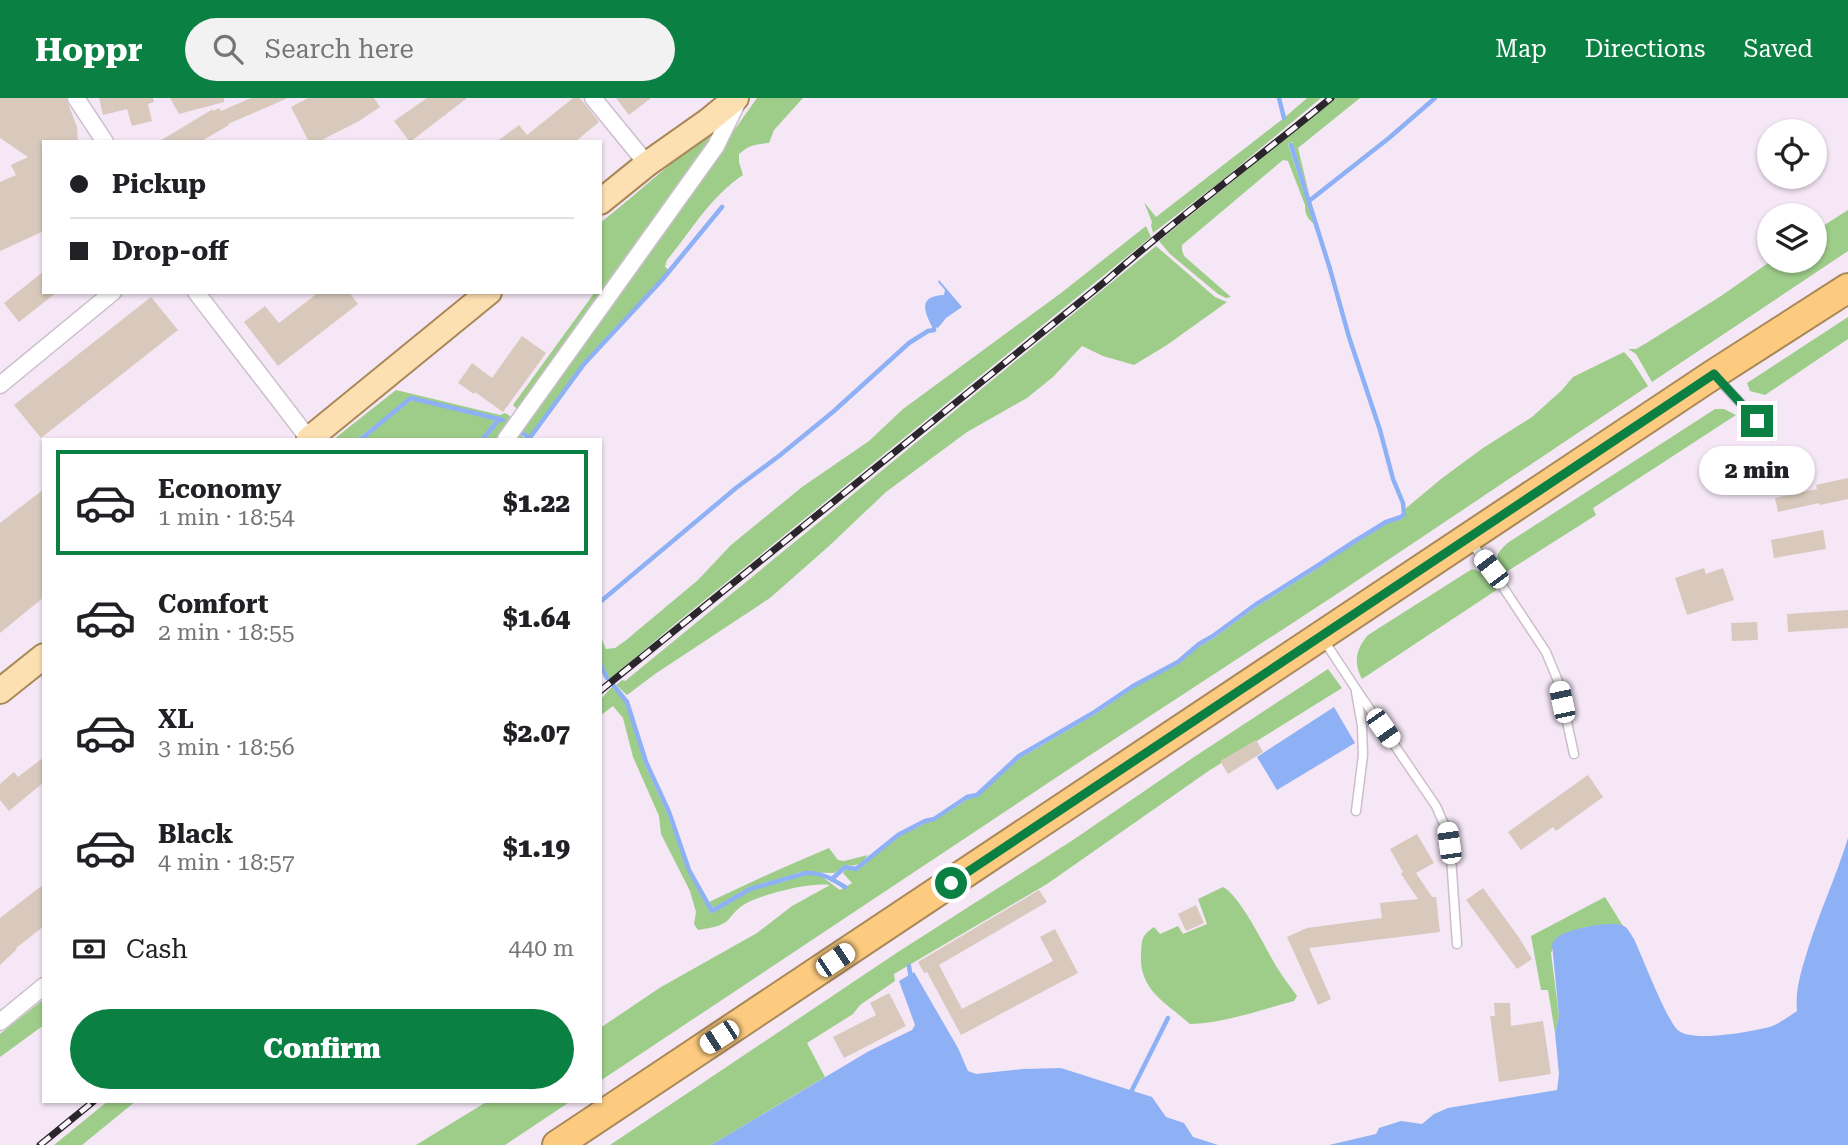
<!DOCTYPE html>
<meta charset="utf-8">
<style>
body{margin:0;font-family:"Roboto Serif",serif;background:#f2f2f2;color:#202124;height:100vh;display:flex;flex-direction:column;font-size:26px;white-space:nowrap}
*{box-sizing:border-box;margin:0}
p{font-size:23px;color:#757577}
.icon{flex:none;width:38px;height:38px;fill:none;stroke:currentColor;stroke-width:2;stroke-linecap:round;stroke-linejoin:round}
.map{position:relative;flex:1;overflow:hidden}
.details{position:absolute;left:42px;top:340px;width:560px;height:665px;display:flex;flex-direction:column;background:#fff;border-radius:0px;box-shadow:0 2px 5px #0004}
.details>*{flex:none}
.top-card{position:absolute;left:42px;top:42px;width:560px;height:154px;border-radius:0px;box-shadow:0 2px 5px #0004;display:grid;align-content:center;height:154px;padding:0 28px;background:#fff}
.tools{position:absolute;left:1757px;top:21px;display:grid;gap:14px}
.tools a{display:grid;place-items:center;width:70px;height:70px;border-radius:50%;background:#fff;box-shadow:0 2px 5px #0004;font-size:35px}
.end{position:absolute;width:32px;height:32px;margin:-16px;border:9px solid #0b8043;background:#fff;box-shadow:0 0 0 4px #fff}
.from{border-radius:50%}
.bubble{position:absolute;height:49px;border-radius:24px;background:#fff;box-shadow:0 2px 5px #0004;font-size:23px;font-weight:800;line-height:49px;text-align:center}
.car{position:absolute;width:21px;height:42px;margin:-21px -10px;border-radius:9px;box-shadow:0 0 5px 2px #0007;background:linear-gradient(#fff 24%,#345 0 40%,#fff 0 76%,#345 0 86%,#fff 0)}
.top-card b{display:flex;align-items:center;gap:24px;height:66px;font-size:26px}
.top-card b+b{border-top:2px solid #e0e0e0}
.top-card i{width:18px;height:18px;background:#202124}
ul{padding:12px 0 0;list-style:none}
li{display:flex;align-items:center;gap:21px;height:105px;margin:0 14px 10px;padding:0 14px;border:4px solid transparent;border-radius:0px}
li div{flex:1}
li b{display:block;font-size:26px}
li em{font-style:normal;font-weight:800}
li.current{border-color:#0b8043}
li>.icon{width:63px;height:63px;stroke-width:1.5}
.pay{display:flex;align-items:center;gap:18px;height:77px;padding:0 28px;font-size:26px}
.pay p{margin-inline-start:auto}
.button{display:flex;gap:14px;margin-top:auto;padding:14px 28px}
.button a{flex:1;height:80px;border-radius:42px;background:#0b8043;color:#fff;font-size:28px;font-weight:800;line-height:80px;text-align:center}
header{display:flex;align-items:center;gap:42px;box-sizing:border-box;height:98px;padding:0 35px;background:#0b8043;color:#fff}
header strong{font-size:33px}
nav{display:flex;gap:38px;margin-inline-start:auto;font-size:24px}
.search{width:490px;height:63px;background:#f2f2f2;display:flex;align-items:center;gap:18px;box-sizing:border-box;padding:0 24px;border-radius:38px;color:#757577;font-size:26px}
.map>svg:first-child{display:block}
.green{fill:#9ecd8a}
.water{fill:#8eb1f5}
.lines{fill:none;stroke-linecap:round;stroke-linejoin:round}
.stream{stroke:#8eb1f5;stroke-width:4.5}
.building{fill:#d8c9bc}
.lane-casing{stroke:#ccbecc;stroke-width:11}
.street-casing{stroke:#ccbecc;stroke-width:19}
.primary-casing{stroke:#a98858;stroke-width:28}
.highway-casing{stroke:#a98858;stroke-width:32}
.lane{stroke:#fff;stroke-width:8}
.street{stroke:#fff;stroke-width:16}
.primary{stroke:#fde0b2;stroke-width:24}
.highway{stroke:#fccb7f;stroke-width:28}
.rail-casing{stroke:#2b262c;stroke-width:7}
.rail{stroke:#fdf8fd;stroke-width:4.5;stroke-dasharray:13;stroke-linecap:butt}
.route{stroke:#0b8043;stroke-width:9}
</style>
<header>
<strong>Hoppr</strong>
<div class="search"><svg class="icon" aria-label="search" viewBox="0 0 24 24"><circle cx="10" cy="10" r="6"/><path d="M15 15l6 6"/></svg>Search here</div>
<nav><a>Map</a><a>Directions</a><a>Saved</a></nav>
</header>
<div class="map">
<svg width="1848" height="1047" viewBox="0 0 1848 1047">
<rect width="100%" height="100%" fill="#f5e7f6"/>
<!-- green -->
<g class="green">
<path d="M757 0H803L774 32 769 45C756 46 749 47 739 56V64L743 77C708 101 693 131 667 162L665 169 669 172 661 182 583 266 529 340 524 334 522 338 525 341H515Z"/>
<path d="M1307 0H1321L1225 80 1153 135 1151 127 1152 124 1144 104 1156 119 1284 20Z"/>
<path d="M1335 0H1360L1298 50 1310 100 1292 44 1288 46 1314 126C1307 120 1305 116 1305 107L1288 63 1283 62 1182 147V152L1184 158 1231 199 1226 200 1218 196 1170 156 1159 143Z"/>
<path d="M719 28 600 194V125C640 94 678 57 719 28Z"/>
<path d="M1848 112V153L1652 284 1636 256 1628 251H1636L1648 244 1721 198 1771 163H1815V133Z"/>
<path d="M1146 128 1151 139 675 526 610 581 600 563V537L606 551 615 550 625 543 698 482 731 447 802 389 869 343 903 311 1061 195Z"/>
<path d="M1156 148 1215 199 1227 204 1167 247 1134 267 1103 258 1082 248 1053 279 1027 300 967 334 886 394 829 448 770 500 655 576 627 597 616 587 622 582 625 583Z"/>
<path d="M595 194H600L517 311 513 307Z"/>
<path d="M1848 219V241L1765 297 1750 293 1747 285Z"/>
<path d="M1624 254 1632 263 1648 288 1346 490 1075 667 600 983V930L661 889 757 835 792 808 830 787C812 784 761 796 745 806 738 810 734 815 729 821 722 829 709 830 698 832L694 826 696 814 690 793 661 736 659 718 633 659 623 620 613 608 600 618V601C605 598 607 593 612 589L626 604 644 665 667 715 688 773 711 815 751 792 768 786 783 784 806 776 821 778 840 792 852 785 843 775 846 771 856 773 899 738 930 723 935 722 968 701 977 698 1020 660 1094 617 1134 589 1179 565 1200 548 1214 540 1256 509 1318 470 1356 444 1387 425 1402 421 1405 417V411L1441 381 1483 350 1532 319 1562 292 1573 279Z"/>
<path d="M396 292 500 317 505 315 510 318 511 322 498 341H486L501 320 411 299 357 341H334Z"/>
<path d="M412 302 496 321 481 341H363Z"/>
<path d="M1715 311H1724L1736 317 1593 410 1596 417 1503 476C1493 460 1496 455 1509 444Z"/>
<path d="M1472 471 1487 476 1498 491 1362 581C1353 564 1356 551 1368 537Z"/>
<path d="M1328 571 1342 590 1210 672 1047 786 894 876 895 883 860 907 853 916 807 945 825 979 711 1047H610L898 854 1073 742 1194 659Z"/>
<path d="M829 750 838 762 844 763 868 757C862 765 857 769 847 767L834 775 800 774 780 782 766 784 741 794 713 810 709 804C749 785 788 767 829 750Z"/>
<path d="M1223 789C1241 798 1266 852 1278 871 1284 881 1291 889 1297 898L1294 903C1260 912 1225 925 1190 926 1166 905 1139 892 1141 857 1142 841 1141 838 1154 829L1160 836 1178 828 1183 836 1207 826 1198 801Z"/>
<path d="M1605 799 1623 828C1602 824 1576 830 1557 840L1551 855 1559 918 1555 935 1548 892H1541L1531 838Z"/>
<path d="M44 901V927L0 959V936Z"/>
<path d="M108 1003H136L82 1047H54Z"/>
<path d="M488 1003H571L505 1047H416Z"/>
</g>
<!-- water -->
<g class="water">
<path d="M939 182 962 209 946 220 938 230 931 227C923 210 920 198 944 197L945 192 938 184Z"/>
<path d="M1334 609 1355 645 1277 692 1257 659Z"/>
<path d="M1848 740V1047H1329L1376 1036 1379 1030 1401 1023 1422 1026 1434 1016 1448 1010 1557 992 1559 976 1555 935 1559 918 1552 846C1555 842 1555 841 1559 838 1570 831 1612 822 1624 828 1629 831 1631 837 1634 841 1642 858 1668 926 1679 933 1693 944 1751 934 1769 929 1779 926 1788 919 1797 913 1795 892 1801 874 1807 854 1819 815 1836 779 1848 740Z"/>
<path d="M914 874 958 950 968 973 976 976 1023 971 1061 970 1152 999 1166 1019 1184 1025 1193 1039 1218 1047H711L869 953 912 932 915 927 899 883Z"/>
</g>
<g class="lines">
<!-- stream -->
<g class="stream">
<path d="M1279 0 1284 20"/>
<path d="M1309 103 1389 40 1435 0"/>
<path d="M523 335 529 341 584 266 662 182 722 109"/>
<path d="M361 341 411 300 503 322"/>
<path d="M483 341 499 321"/>
<path d="M600 504 736 390 779 358 834 313 909 245 928 233 934 232V227"/>
<path d="M600 566 607 580"/>
<path d="M614 588 627 604 646 664 669 714 689 772 712 813 750 791 806 775C821 774 832 781 845 789"/>
<path d="M832 781 845 769 856 771 898 737 925 723 934 721 967 699 977 697 1019 658 1093 615 1133 588 1178 564 1199 546 1213 538 1255 507 1317 468 1355 443 1386 424 1401 419 1404 416 1403 405 1393 381 1380 332 1349 239 1330 171 1291 47"/>
<path d="M909 868 911 881"/>
<path d="M1132 992 1168 920"/>
</g>
</g>
<!-- building -->
<g class="building">
<path d="M0 0H66L77 29 78 44H44V133L0 153V84L16 77 11 67 28 59 0 40Z"/>
<path d="M99 0H153L154 4 148 6 152 23 132 28 127 11 103 17Z"/>
<path d="M170 0H224V4L179 16Z"/>
<path d="M251 0H288L228 26 229 27 200 44H158L213 11V13L219 10 221 13Z"/>
<path d="M308 0H374L380 9 359 23 318 44H309L291 9Z"/>
<path d="M427 0H467L410 44 394 23Z"/>
<path d="M573 0H580L599 24 575 44H496L519 27 527 37Z"/>
<path d="M616 0H651L629 17Z"/>
<path d="M44 173V194H57L19 224 4 205Z"/>
<path d="M319 194H349L358 206 278 268 244 224 265 208 279 225Z"/>
<path d="M151 199 178 232 41 340 14 307Z"/>
<path d="M522 238 546 255 503 314 475 294 474 296 458 285 472 265 492 280Z"/>
<path d="M1848 380V401L1820 407 1819 405 1778 414 1775 400 1817 391 1816 387Z"/>
<path d="M44 391V499L0 535V425Z"/>
<path d="M1823 432 1826 451 1774 460 1771 442Z"/>
<path d="M1704 470 1706 476 1723 470 1734 502 1687 517 1675 480Z"/>
<path d="M1848 512V530L1788 534 1787 516Z"/>
<path d="M1757 524 1758 542 1732 543 1731 525Z"/>
<path d="M1256 642 1263 654 1228 676 1220 663Z"/>
<path d="M44 659V684L9 713 0 702V686L14 674 18 679Z"/>
<path d="M1588 677 1603 699 1556 733 1553 729 1521 752 1508 734Z"/>
<path d="M1417 736 1434 765 1416 775 1432 799H1436L1440 834 1309 850 1331 901 1318 907 1287 839 1307 830 1382 820 1380 805 1418 801 1401 776 1403 774 1390 751Z"/>
<path d="M44 786V828L16 850 17 851 0 867V820Z"/>
<path d="M1483 790 1520 841 1532 861 1517 871 1466 802Z"/>
<path d="M1039 792 1047 804 939 867 962 911 1053 863 1040 839 1055 831 1078 875 961 937 927 874 924 875 918 864Z"/>
<path d="M1196 807 1204 825 1186 833 1178 816Z"/>
<path d="M889 895 906 928 844 960 833 939 876 917 870 905Z"/>
<path d="M1494 905H1510L1511 928 1543 923 1551 976 1499 984 1490 918H1495Z"/>
</g>
<g class="lines">
<!-- lane casing -->
<g class="lane-casing">
<g id="lane">
<path d="M1718 281 1771 338"/>
<path d="M1470 443 1491 471 1546 554 1558 583 1574 656"/>
<path d="M1323 541 1356 591 1436 708 1446 731 1451 759 1457 846"/>
<path d="M1356 594 1362 628 1363 657 1356 713"/>
</g>
</g>
<!-- street casing -->
<g class="street-casing">
<g id="street">
<path d="M76 0 105 44"/>
<path d="M593 0 647 66"/>
<path d="M196 194 309 341"/>
<path d="M0 287 113 194"/>
<path d="M506 341 716 48 738 3"/>
<path d="M0 924 44 888"/>
</g>
</g>
<!-- primary casing -->
<g class="primary-casing">
<g id="primary">
<path d="M600 104 647 66 708 23 736 0"/>
<path d="M309 341 489 194"/>
<path d="M0 593 44 558"/>
</g>
</g>
<!-- highway casing -->
<g class="highway-casing">
<path id="highway" d="M557 1047 1714 276 1848 190"/>
</g>
<!-- lane -->
<use href="#lane" class="lane"/>
<!-- street -->
<use href="#street" class="street"/>
<!-- primary -->
<use href="#primary" class="primary"/>
<!-- highway -->
<use href="#highway" class="highway"/>
<!-- rail casing -->
<g class="rail-casing">
<g id="rail">
<path d="M600 593 1107 182C1179 118 1257 61 1331 0"/>
<path d="M40 1047 94 1003"/>
</g>
</g>
<!-- rail -->
<use href="#rail" class="rail"/>
</g>
<g class="lines">
<!-- route -->
<path class="route" d="M951 785 1714 276 1757 323"/>
</g>
</svg>
<div class="tools">
<a><svg class="icon" aria-label="locate" viewBox="0 0 24 24"><circle cx="12" cy="12" r="6"/><path d="M12 2v4M12 18v4M2 12h4M18 12h4"/></svg></a>
<a><svg class="icon" aria-label="layers" viewBox="0 0 24 24"><path d="M12 4l9 5-9 5-9-5zM3 14l9 5 9-5"/></svg></a>
</div>
<i class="end from" style="left:951px;top:785px"></i>
<i class="end" style="left:1757px;top:323px"></i>
<div class="bubble" style="left:1699px;top:348px;width:116px">2 min</div>
<i class="car" style="left:1491px;top:471px;rotate:323deg"></i>
<i class="car" style="left:1562px;top:604px;rotate:348deg"></i>
<i class="car" style="left:1383px;top:630px;rotate:145deg"></i>
<i class="car" style="left:1449px;top:745px;rotate:352deg"></i>
<i class="car" style="left:835px;top:862px;rotate:56deg"></i>
<i class="car" style="left:719px;top:939px;rotate:237deg"></i>
<div class="top-card">
<b><i class="from"></i>Pickup</b>
<b><i></i>Drop-off</b>
</div>
<section class="details">
<ul>
<li class="current"><svg class="icon" aria-label="car" viewBox="0 0 24 24"><path d="M5 17H2v-5l4-1 3-4h7l3 4 3 1v5h-3M9 17h6M6 11h13"/><circle cx="7" cy="17" r="2"/><circle cx="17" cy="17" r="2"/></svg><div><b>Economy</b><p>1 min · 18:54</p></div><em>$1.22</em></li>
<li><svg class="icon" aria-label="car" viewBox="0 0 24 24"><path d="M5 17H2v-5l4-1 3-4h7l3 4 3 1v5h-3M9 17h6M6 11h13"/><circle cx="7" cy="17" r="2"/><circle cx="17" cy="17" r="2"/></svg><div><b>Comfort</b><p>2 min · 18:55</p></div><em>$1.64</em></li>
<li><svg class="icon" aria-label="car" viewBox="0 0 24 24"><path d="M5 17H2v-5l4-1 3-4h7l3 4 3 1v5h-3M9 17h6M6 11h13"/><circle cx="7" cy="17" r="2"/><circle cx="17" cy="17" r="2"/></svg><div><b>XL</b><p>3 min · 18:56</p></div><em>$2.07</em></li>
<li><svg class="icon" aria-label="car" viewBox="0 0 24 24"><path d="M5 17H2v-5l4-1 3-4h7l3 4 3 1v5h-3M9 17h6M6 11h13"/><circle cx="7" cy="17" r="2"/><circle cx="17" cy="17" r="2"/></svg><div><b>Black</b><p>4 min · 18:57</p></div><em>$1.19</em></li>
</ul>
<div class="pay"><svg class="icon" aria-label="cash" viewBox="0 0 24 24"><path d="M3 7h18v10H3z"/><circle cx="12" cy="12" r="2"/></svg>Cash<p>440 m</p></div>
<div class="button"><a>Confirm</a></div>
</section>
</div>
